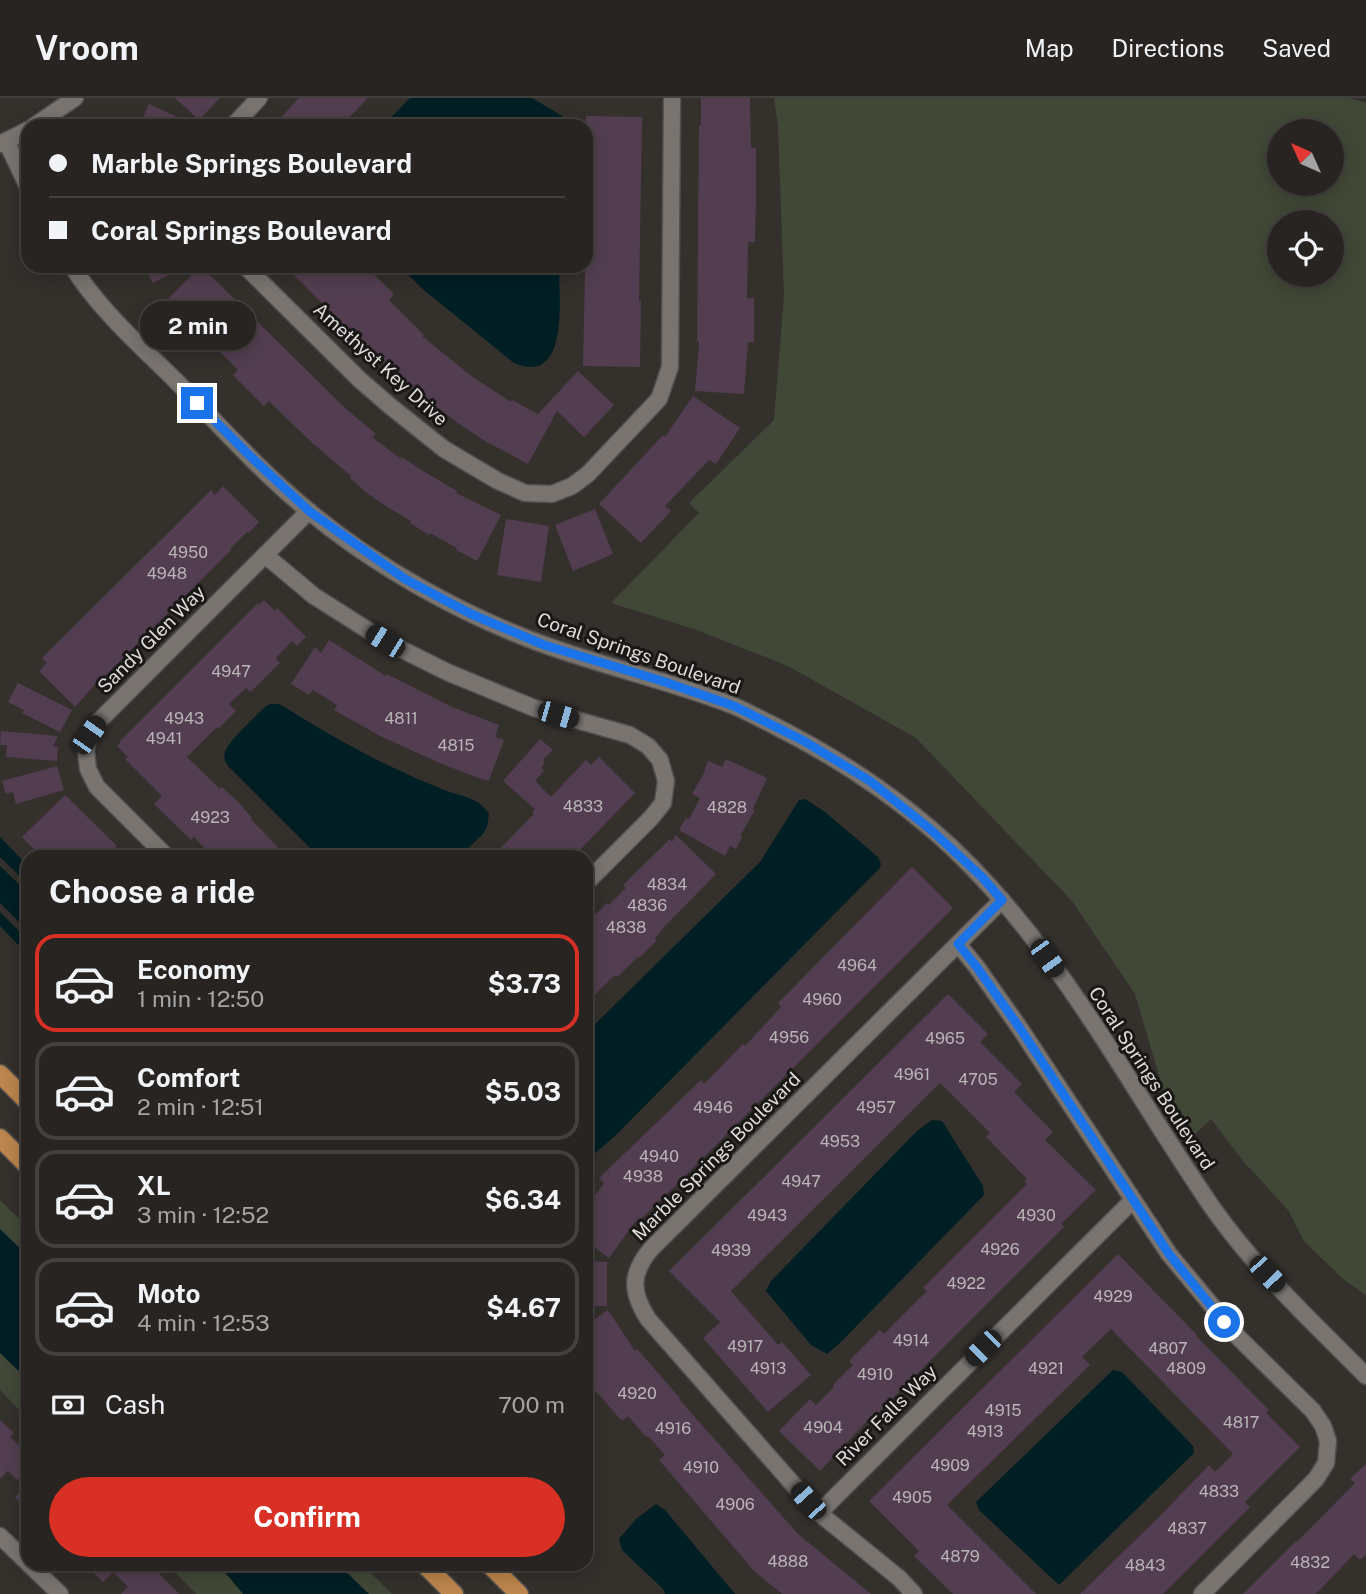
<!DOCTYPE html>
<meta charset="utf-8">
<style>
body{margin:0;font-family:"Public Sans",sans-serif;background:#33302e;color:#f1f3f6;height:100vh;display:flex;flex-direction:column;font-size:26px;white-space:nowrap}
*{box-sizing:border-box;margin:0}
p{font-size:23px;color:#a4a4a5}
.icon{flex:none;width:38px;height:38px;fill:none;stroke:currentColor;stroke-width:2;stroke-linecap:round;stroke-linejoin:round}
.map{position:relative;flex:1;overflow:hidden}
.side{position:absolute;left:21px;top:752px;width:572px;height:721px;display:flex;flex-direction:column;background:#272421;border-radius:21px;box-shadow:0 4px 18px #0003,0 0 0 2px #43413f}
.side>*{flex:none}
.guide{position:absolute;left:21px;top:21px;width:572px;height:154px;border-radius:21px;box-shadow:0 4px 18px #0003,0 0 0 2px #43413f;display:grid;align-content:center;height:154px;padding:0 28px;background:#272421}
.needle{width:46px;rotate:315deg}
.tools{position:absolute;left:1267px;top:21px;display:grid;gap:14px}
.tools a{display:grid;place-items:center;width:77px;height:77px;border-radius:50%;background:#272421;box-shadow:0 4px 18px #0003,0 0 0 2px #43413f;font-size:35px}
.end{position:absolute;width:32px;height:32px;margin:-16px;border:9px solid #1a73e8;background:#fff;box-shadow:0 0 0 4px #fff}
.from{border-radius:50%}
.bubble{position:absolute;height:49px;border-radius:24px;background:#272421;box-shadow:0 4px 18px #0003,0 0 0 2px #43413f;font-size:23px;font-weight:700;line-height:49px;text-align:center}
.car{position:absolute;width:21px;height:42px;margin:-21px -10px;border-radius:9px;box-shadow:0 0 5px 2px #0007;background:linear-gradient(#222 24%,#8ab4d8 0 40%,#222 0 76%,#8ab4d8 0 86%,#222 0)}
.guide b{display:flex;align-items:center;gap:24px;height:66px;font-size:26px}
.guide b+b{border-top:2px solid #43413f}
.guide i{width:18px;height:18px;background:#f1f3f6}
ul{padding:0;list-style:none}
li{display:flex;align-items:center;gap:21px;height:98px;margin:0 14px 10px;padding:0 14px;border:4px solid #43413f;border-radius:21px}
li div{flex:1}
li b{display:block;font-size:26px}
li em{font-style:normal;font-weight:700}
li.current{border-color:#d93025}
li>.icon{width:63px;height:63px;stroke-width:1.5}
h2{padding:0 28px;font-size:32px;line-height:84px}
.pay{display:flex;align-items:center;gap:18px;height:77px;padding:0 28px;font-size:26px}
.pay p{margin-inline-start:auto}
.action{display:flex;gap:14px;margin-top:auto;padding:14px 28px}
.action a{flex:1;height:80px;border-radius:42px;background:#d93025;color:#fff;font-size:28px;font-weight:700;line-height:80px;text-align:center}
header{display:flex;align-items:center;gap:42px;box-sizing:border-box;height:98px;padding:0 35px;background:#272421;border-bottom:2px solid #43413f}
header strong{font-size:33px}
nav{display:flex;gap:38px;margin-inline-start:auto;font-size:24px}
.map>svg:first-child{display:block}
.green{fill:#424837;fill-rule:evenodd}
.water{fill:#001f24}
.building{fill:#523e50}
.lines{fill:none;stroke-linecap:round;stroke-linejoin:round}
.minor-casing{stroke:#524f4c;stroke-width:19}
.primary-casing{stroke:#524f4c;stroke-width:21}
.minor{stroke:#797470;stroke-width:16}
.primary{stroke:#bb854d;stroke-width:18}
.route{stroke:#1a73e8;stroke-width:9}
.labels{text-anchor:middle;stroke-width:6;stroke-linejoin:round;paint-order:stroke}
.number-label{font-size:16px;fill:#bbb4b8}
.street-label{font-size:19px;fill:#dedcda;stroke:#1a1817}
</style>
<header>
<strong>Vroom</strong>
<nav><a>Map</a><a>Directions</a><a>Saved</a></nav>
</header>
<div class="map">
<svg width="1366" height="1496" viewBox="0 0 1366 1496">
<rect width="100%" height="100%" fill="#34302c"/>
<!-- green -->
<g class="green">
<path d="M774 0H1350L1366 5V1197L1343 1181 1304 1143 1288 1112 1243 1063 1211 1021 1188 1043 1173 1025 1135 896 1072 803 916 640 788 568 694 531 611 505 699 415 689 405 774 322 784 197 778 28ZM1279 33H1332V86H1279ZM1332 124V177H1279V124Z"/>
<path d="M0 1102 28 1130V1321L0 1292Z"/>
<path d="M168 1467H363L392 1496H196Z"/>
</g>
<!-- water -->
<g class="water">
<path d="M410 0H532L562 18 563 28H383Z"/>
<path d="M399 168H559C559 198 570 289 514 265L425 193Z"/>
<path d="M270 606H278L283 608C335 641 390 671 447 693 462 698 481 701 489 716L487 729 483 736 459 759H319L229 669C225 664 223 660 225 654 228 643 257 617 266 608Z"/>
<path d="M805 701 825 714 878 759 881 766 879 771 615 1038 586 1063V935L760 764 799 702Z"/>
<path d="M0 739 28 768V786L0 759Z"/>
<path d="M0 768 28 795V833L0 805Z"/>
<path d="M0 814 28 842V857L0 828Z"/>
<path d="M932 1022 942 1023 983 1088 984 1097 839 1246 827 1256 811 1247 766 1193 771 1183 917 1033Z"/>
<path d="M0 1131 28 1158V1282L0 1255Z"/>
<path d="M1113 1272 1122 1274 1193 1348 1194 1355 1059 1487 979 1412 976 1404Z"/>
<path d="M656 1406 665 1412 735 1496H665L663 1491 622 1452 619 1441 636 1421Z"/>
<path d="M217 1467H339L369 1496H243L229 1479Z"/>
</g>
<!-- building -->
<g class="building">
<path d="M175 0H220L199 22Z"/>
<path d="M299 0H368L341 28H273Z"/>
<path d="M701 0H750L751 50H756V100L755 144H748L747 200H754V244H748L744 296 695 293 699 244H697L699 27H701Z"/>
<path d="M149 6 197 28H139Z"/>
<path d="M586 18 642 19 639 203H641L640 269 583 268 586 127H592L593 62H586Z"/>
<path d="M144 168H185L153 185Z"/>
<path d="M201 168 345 310 376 336 372 339 401 361 402 359 418 370 457 393 456 395 501 417 477 463 456 452 457 450 430 435 429 437 410 425 411 423 384 407 367 395 350 380 351 378 310 343 269 303 264 308 233 277 238 272 168 201Z"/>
<path d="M285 168H365L394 196 389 202 424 237 422 238 470 277 511 304 512 302 538 316 578 273 614 307 584 339 557 313 528 366 485 343 458 325 397 280Z"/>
<path d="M693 298 740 330 716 366 709 362 665 408 671 413 641 445 599 406 663 337 665 339Z"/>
<path d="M223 388 259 424 249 435 247 434 230 451 231 452 102 581 101 580 75 609 39 573 47 565 42 560 211 392 215 397Z"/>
<path d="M595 411 613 456 573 473 555 427Z"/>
<path d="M506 421 549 428 541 484 497 477Z"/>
<path d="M264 502 275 513 277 510 306 539 297 548 292 543 276 560 280 565 260 585 250 594 246 590 229 606 236 613 219 630 217 629 187 659 220 691 222 689 240 706 252 720 251 721 288 760H214L194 739 191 742 154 706 162 698 125 661 128 659 117 648 121 644 120 643 258 505 259 506Z"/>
<path d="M329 542 386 578 387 576 452 609 499 627 495 639 504 642 489 682H484L442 666 380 638 334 612 337 607 313 592 309 597 291 586 315 549 321 555Z"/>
<path d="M18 585 72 612 60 634 22 615 24 612 8 604Z"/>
<path d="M1 633 58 638 53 648 58 649 57 663 6 659 7 647H0Z"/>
<path d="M540 641 553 652 543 662 545 664 541 670 544 673 535 683 551 699 586 662 591 667 599 659 635 695 572 760H491L534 716 532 714 535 711 503 683Z"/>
<path d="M726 661 767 680 753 711 755 712 740 738 742 739 736 751 730 748 725 758 679 732 686 720 689 721 700 700 692 696 703 677 708 663 722 669Z"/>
<path d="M57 668 64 692 16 706 13 694 6 696 2 683Z"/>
<path d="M65 697 117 748 105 760H47L42 754 39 757 22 739Z"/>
<path d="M676 737 716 776 667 826 655 840 657 842 639 860 638 859 617 879 615 877 586 905V826L607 805 609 807 626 790 623 787 670 741 672 744Z"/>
<path d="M912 769 953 810 676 1087 640 1122 638 1120 609 1160 586 1143V1110L604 1085 599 1080 701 982 704 986 743 946 745 948 781 909 778 905Z"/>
<path d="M948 896 988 936 980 944 1022 986 1014 994 1053 1034 1045 1042 1096 1092 1061 1126 1064 1129 874 1319 873 1317 820 1373 779 1333 810 1301 816 1307 834 1289 833 1287 853 1267 849 1263 880 1232 884 1236 927 1193 923 1190 1027 1086 1024 1083 1027 1081 986 1039 990 1035 940 985 731 1193 778 1247 782 1244 811 1277 768 1314 703 1240 720 1224 669 1173Z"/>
<path d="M1118 1156 1197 1237 1196 1238 1269 1312 1266 1315 1300 1349 1245 1404 1250 1409 1163 1496H1080L1160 1418 1209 1367 1215 1374 1233 1356 1111 1231 1082 1259 1090 1267 947 1407 1036 1496H953L914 1458 919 1453 869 1403Z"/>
<path d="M586 1163 607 1164V1208H586Z"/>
<path d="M608 1212 635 1253 637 1251 680 1300 679 1301 798 1436 871 1496H782L754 1473 659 1362 665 1357 648 1338 646 1339 628 1318 622 1323 586 1282V1227Z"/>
<path d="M0 1322 14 1335 10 1339 28 1356V1371L17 1382 8 1373 0 1381Z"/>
<path d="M1366 1366V1457L1360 1462 1354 1456 1316 1496H1243L1296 1443 1297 1444 1355 1385 1350 1381Z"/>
<path d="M28 1385V1412L15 1399Z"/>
<path d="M101 1466H150L179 1496H121L128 1489 113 1474 103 1484 93 1474Z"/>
</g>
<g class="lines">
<!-- minor casing -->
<g class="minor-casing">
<g id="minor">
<path d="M34 28 75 0"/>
<path d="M233 28 259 0"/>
<path d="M6 43 28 89"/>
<path d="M0 46 28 32"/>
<path d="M72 168C100 213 141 248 178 285 221 329 262 375 310 414 376 469 464 518 545 547 606 569 669 583 729 606 743 611 756 619 769 625 827 654 881 688 930 730 1050 832 1124 981 1212 1109 1256 1172 1313 1224 1366 1278"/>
<path d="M245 168 359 281 390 308 444 351 498 383 525 395 552 396 572 388 588 376 659 301 670 269 672 0"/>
<path d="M265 457 314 498 385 543 447 574 534 610 630 637 648 648 660 662 666 683 663 705 651 720 586 785"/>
<path d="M168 760 97 689 88 671 86 653 89 637 100 622 309 413"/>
<path d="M958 846 976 868 1019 929 1169 1156 1238 1239 1313 1313 1323 1328 1328 1343 1326 1365 1316 1381 1202 1496"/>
<path d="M819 1415 1133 1102"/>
<path d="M0 1438 28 1465"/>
<path d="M29 1466 60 1496"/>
<path d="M914 1496 899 1480 819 1415 798 1392 648 1221C631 1194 630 1176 651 1151L1002 802"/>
</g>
</g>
<!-- primary casing -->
<g class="primary-casing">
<g id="primary">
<path d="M0 976 28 1004"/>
<path d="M0 1040 28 1068"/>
<path d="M424 1466 454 1496"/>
<path d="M489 1466 519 1496"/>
</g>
</g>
<!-- minor -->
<use href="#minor" class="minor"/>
<!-- primary -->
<use href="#primary" class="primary"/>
</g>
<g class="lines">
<!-- route -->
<path class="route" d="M197 305 250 358 309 413 405 481 471 516 544 547 662 583 734 608 804 643 870 683 930 731 982 779 1002 802 958 846 976 868 1019 929 1169 1156 1224 1224"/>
</g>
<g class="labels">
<!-- number labels -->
<g class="number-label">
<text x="188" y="460">4950</text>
<text x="167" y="481">4948</text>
<text x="231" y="579">4947</text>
<text x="184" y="626">4943</text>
<text x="401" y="626">4811</text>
<text x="164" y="646">4941</text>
<text x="456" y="653">4815</text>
<text x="583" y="714">4833</text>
<text x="727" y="715">4828</text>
<text x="210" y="725">4923</text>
<text x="667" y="792">4834</text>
<text x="647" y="813">4836</text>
<text x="626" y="835">4838</text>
<text x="857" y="873">4964</text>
<text x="822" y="907">4960</text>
<text x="789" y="945">4956</text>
<text x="945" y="946">4965</text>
<text x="912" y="982">4961</text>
<text x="978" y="987">4705</text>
<text x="713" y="1015">4946</text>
<text x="876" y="1015">4957</text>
<text x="840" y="1049">4953</text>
<text x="659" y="1064">4940</text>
<text x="643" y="1084">4938</text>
<text x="801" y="1089">4947</text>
<text x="767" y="1123">4943</text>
<text x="1036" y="1123">4930</text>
<text x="1000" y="1157">4926</text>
<text x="731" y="1158">4939</text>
<text x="966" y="1191">4922</text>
<text x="1113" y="1204">4929</text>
<text x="911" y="1248">4914</text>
<text x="745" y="1254">4917</text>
<text x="1168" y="1256">4807</text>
<text x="768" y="1276">4913</text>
<text x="1046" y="1276">4921</text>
<text x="1186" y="1276">4809</text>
<text x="875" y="1282">4910</text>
<text x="637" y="1301">4920</text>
<text x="1003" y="1318">4915</text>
<text x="1241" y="1330">4817</text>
<text x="823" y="1335">4904</text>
<text x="673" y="1336">4916</text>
<text x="985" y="1339">4913</text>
<text x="950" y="1373">4909</text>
<text x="701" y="1375">4910</text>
<text x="1219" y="1399">4833</text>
<text x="912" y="1405">4905</text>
<text x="735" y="1412">4906</text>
<text x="1187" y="1436">4837</text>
<text x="960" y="1464">4879</text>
<text x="788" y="1469">4888</text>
<text x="1310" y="1470">4832</text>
<text x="1145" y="1473">4843</text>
</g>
<!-- street labels -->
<g class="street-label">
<text transform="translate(381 266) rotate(42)" y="7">Amethyst Key Drive</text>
<text transform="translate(151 541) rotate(-45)" y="7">Sandy Glen Way</text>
<text transform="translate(639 555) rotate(19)" y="7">Coral Springs Boulevard</text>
<text transform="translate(1152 980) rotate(57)" y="7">Coral Springs Boulevard</text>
<text transform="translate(716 1058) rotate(-45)" y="7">Marble Springs Boulevard</text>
<text transform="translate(886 1317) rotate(-45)" y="7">River Falls Way</text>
</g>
</g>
</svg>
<div class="tools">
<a><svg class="needle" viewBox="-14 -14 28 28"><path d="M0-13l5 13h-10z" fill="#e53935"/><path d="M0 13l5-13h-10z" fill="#a4a4a5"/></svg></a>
<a><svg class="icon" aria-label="locate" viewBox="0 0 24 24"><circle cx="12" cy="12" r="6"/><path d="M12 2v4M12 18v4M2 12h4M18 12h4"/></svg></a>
</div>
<i class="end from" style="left:1224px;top:1224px"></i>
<i class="end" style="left:197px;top:305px"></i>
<div class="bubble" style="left:140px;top:203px;width:116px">2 min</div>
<i class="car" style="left:385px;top:543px;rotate:302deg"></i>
<i class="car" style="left:558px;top:617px;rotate:106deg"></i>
<i class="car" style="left:89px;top:637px;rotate:35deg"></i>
<i class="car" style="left:1047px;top:860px;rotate:144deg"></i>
<i class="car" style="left:1267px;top:1176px;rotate:137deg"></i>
<i class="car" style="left:983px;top:1250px;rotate:225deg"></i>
<i class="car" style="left:808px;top:1403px;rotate:318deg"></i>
<div class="guide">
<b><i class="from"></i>Marble Springs Boulevard</b>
<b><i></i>Coral Springs Boulevard</b>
</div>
<section class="side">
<h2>Choose a ride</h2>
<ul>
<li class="current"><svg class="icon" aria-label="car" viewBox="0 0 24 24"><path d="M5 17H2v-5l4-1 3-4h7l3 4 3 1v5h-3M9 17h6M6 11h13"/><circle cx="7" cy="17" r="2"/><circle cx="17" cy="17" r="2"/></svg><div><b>Economy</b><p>1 min · 12:50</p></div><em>$3.73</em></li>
<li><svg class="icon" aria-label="car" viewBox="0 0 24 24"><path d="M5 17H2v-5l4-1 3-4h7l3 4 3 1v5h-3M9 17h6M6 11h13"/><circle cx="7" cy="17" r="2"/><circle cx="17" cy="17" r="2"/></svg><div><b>Comfort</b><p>2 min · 12:51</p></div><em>$5.03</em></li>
<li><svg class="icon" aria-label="car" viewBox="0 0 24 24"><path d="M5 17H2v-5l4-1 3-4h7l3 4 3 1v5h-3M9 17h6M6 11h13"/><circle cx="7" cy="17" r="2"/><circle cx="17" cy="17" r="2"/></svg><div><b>XL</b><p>3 min · 12:52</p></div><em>$6.34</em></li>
<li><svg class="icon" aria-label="car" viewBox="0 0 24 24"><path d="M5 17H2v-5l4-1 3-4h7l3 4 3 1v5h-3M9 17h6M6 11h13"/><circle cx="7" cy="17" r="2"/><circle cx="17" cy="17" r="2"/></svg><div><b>Moto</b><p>4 min · 12:53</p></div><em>$4.67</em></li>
</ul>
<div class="pay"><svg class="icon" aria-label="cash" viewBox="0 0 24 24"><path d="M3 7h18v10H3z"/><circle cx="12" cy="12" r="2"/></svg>Cash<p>700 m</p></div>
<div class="action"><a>Confirm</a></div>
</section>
</div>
